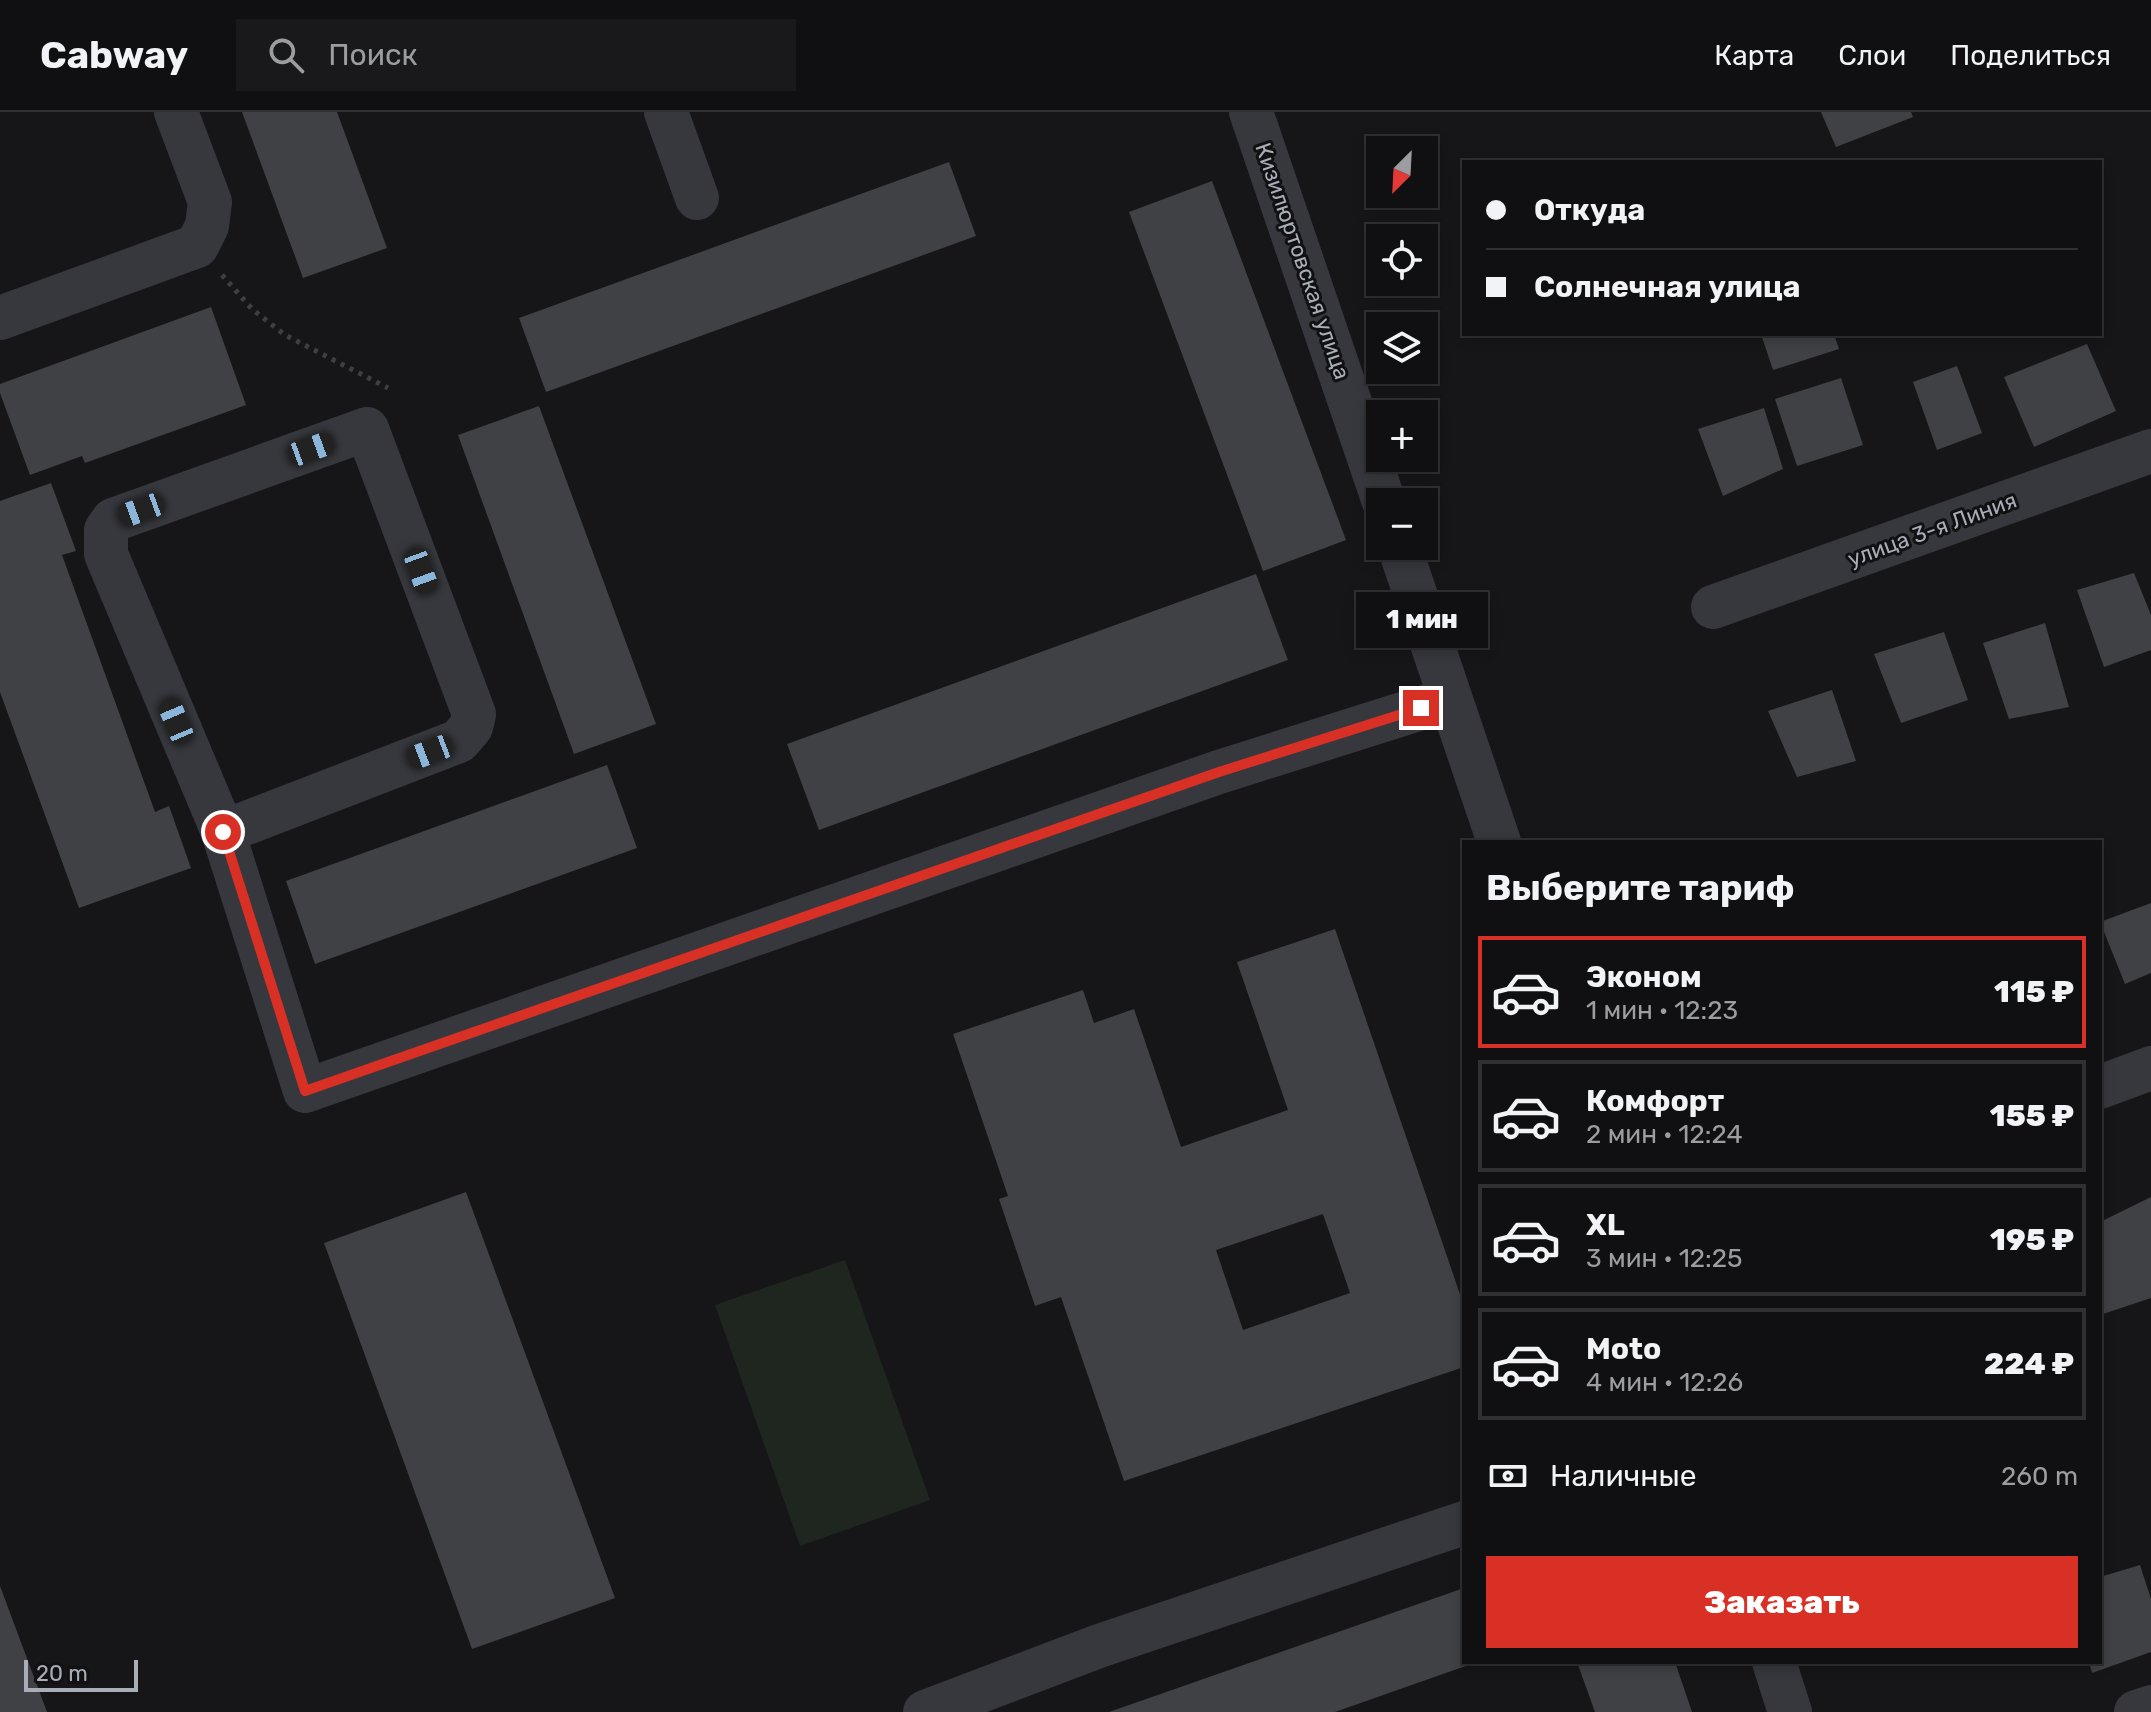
<!DOCTYPE html>
<html lang="ru">
<meta charset="utf-8">
<style>
body{margin:0;font-family:Rubik,sans-serif;background:#19191b;color:#f1f3f6;height:100vh;display:flex;flex-direction:column;font-size:30px;white-space:nowrap}
*{box-sizing:border-box;margin:0}
p{font-size:26px;color:#9c9d9f}
.icon{flex:none;width:44px;height:44px;fill:none;stroke:currentColor;stroke-width:2;stroke-linecap:round;stroke-linejoin:round}
.map{position:relative;flex:1;overflow:hidden}
.side{position:absolute;left:1462px;top:728px;width:640px;height:824px;display:flex;flex-direction:column;background:#101012;border-radius:0px;box-shadow:0 4px 12px #0003,0 0 0 2px #303032}
.side>*{flex:none}
.guide{position:absolute;left:1462px;top:48px;width:640px;height:176px;border-radius:0px;box-shadow:0 4px 12px #0003,0 0 0 2px #303032;display:grid;align-content:center;height:176px;padding:0 24px;background:#101012}
.needle{width:52px;rotate:204deg}
.buttons{position:absolute;left:1366px;top:24px;display:grid;gap:16px}
.buttons a{display:grid;place-items:center;width:72px;height:72px;border-radius:0px;background:#101012;box-shadow:0 4px 12px #0003,0 0 0 2px #303032;font-size:40px}
.scale{position:absolute;left:24px;bottom:20px;width:114px;box-sizing:border-box;padding-left:8px;border:4px solid #a8adb8;border-top:0;font-size:22px;line-height:28px;white-space:nowrap;color:#a8adb8;-webkit-text-stroke:6px #111113;paint-order:stroke}
.end{position:absolute;width:36px;height:36px;margin:-18px;border:10px solid #d93025;background:#fff;box-shadow:0 0 0 4px #fff}
.from{border-radius:50%}
.bubble{position:absolute;height:56px;border-radius:0px;background:#101012;box-shadow:0 4px 12px #0003,0 0 0 2px #303032;font-size:26px;font-weight:800;line-height:56px;text-align:center}
.car{position:absolute;width:24px;height:48px;margin:-24px -12px;border-radius:10px;box-shadow:0 0 6px 2px #0007;background:linear-gradient(#222 24%,#8ab4d8 0 40%,#222 0 76%,#8ab4d8 0 86%,#222 0)}
.guide b{display:flex;align-items:center;gap:28px;height:76px;font-size:30px}
.guide b+b{border-top:2px solid #303032}
.guide i{width:20px;height:20px;background:#f1f3f6}
ul{padding:0;list-style:none}
li{display:flex;align-items:center;gap:24px;height:112px;margin:0 16px 12px;padding:0 8px;border:4px solid #303032;border-radius:0px}
li div{flex:1}
li b{display:block;font-size:30px}
li em{font-style:normal;font-weight:800}
li.on{border-color:#d93025}
li>.icon{width:72px;height:72px;stroke-width:1.5}
h2{padding:0 24px;font-size:36px;line-height:96px}
.pay{display:flex;align-items:center;gap:20px;height:88px;padding:0 24px;font-size:30px}
.pay p{margin-inline-start:auto}
.action{display:flex;gap:16px;margin-top:auto;padding:16px 24px}
.action a{flex:1;height:92px;border-radius:0px;background:#d93025;color:#fff;font-size:32px;font-weight:800;line-height:92px;text-align:center}
header{display:flex;align-items:center;gap:48px;box-sizing:border-box;height:112px;padding:0 40px;background:#101012;border-bottom:2px solid #303032}
header strong{font-size:38px}
nav{display:flex;gap:44px;margin-inline-start:auto;font-size:28px}
.search{width:560px;height:72px;background:#19191b;display:flex;align-items:center;gap:20px;box-sizing:border-box;padding:0 28px;border-radius:0px;color:#9c9d9f;font-size:30px}
.map>svg:first-child{display:block}
.green{fill:#1e261f}
.building{fill:#404145;fill-rule:evenodd}
.lines{fill:none;stroke-linecap:round;stroke-linejoin:round}
.path{stroke:#3d3f44;stroke-width:5;stroke-dasharray:4 6;stroke-linecap:butt}
.minor{stroke:#37383d;stroke-width:44}
.route{stroke:#d93025;stroke-width:10}
.labels{text-anchor:middle;stroke-width:6;stroke-linejoin:round;paint-order:stroke}
.street-label{font-size:22px;fill:#a8adb8;stroke:#111113}
</style>
<header>
<strong>Cabway</strong>
<div class="search"><svg class="icon" aria-label="search" viewBox="0 0 24 24"><circle cx="10" cy="10" r="6"/><path d="M15 15l6 6"/></svg>Поиск</div>
<nav><a>Карта</a><a>Слои</a><a>Поделиться</a></nav>
</header>
<div class="map">
<svg width="2151" height="1600" viewBox="0 0 2151 1600">
<rect width="100%" height="100%" fill="#161618"/>
<!-- green -->
<path class="green" d="M845 1148 930 1388 800 1434 715 1193Z"/>
<!-- building -->
<g class="building">
<path d="M242 0H337L387 136 303 166Z"/>
<path d="M1821 0H1911L1913 5 1836 35Z"/>
<path d="M949 50 976 124 546 280 519 206Z"/>
<path d="M1212 69 1346 428 1263 459 1129 100Z"/>
<path d="M211 195 246 293 85 351 82 344 30 363 0 281V272Z"/>
<path d="M1761 222H1834L1839 237 1773 258Z"/>
<path d="M2087 232 2116 299 2034 335 2004 265Z"/>
<path d="M1957 254 1982 321 1937 338 1913 270Z"/>
<path d="M1841 266 1863 333 1797 354 1775 287Z"/>
<path d="M539 294 656 612 574 642 458 323Z"/>
<path d="M1764 296 1783 357 1723 384 1698 317Z"/>
<path d="M51 371 76 439 62 443 155 700 169 694 191 756 79 796 0 580V389Z"/>
<path d="M2134 461 2151 503V538L2104 555 2077 478Z"/>
<path d="M1256 462 1288 548 819 718 787 632Z"/>
<path d="M2045 511 2069 595 2009 607 1983 531Z"/>
<path d="M1944 520 1968 588 1901 611 1874 542Z"/>
<path d="M1832 578 1856 649 1797 665 1768 599Z"/>
<path d="M607 653 637 736 315 852 286 769Z"/>
<path d="M2151 791V861L2125 872 2100 810Z"/>
<path d="M1335 817 1464 1194V1255L1124 1369 1061 1185 1035 1194 999 1087 1008 1084 953 922 1083 878 1094 911 1134 897 1181 1035 1288 998 1237 850ZM1323 1102 1350 1181 1243 1218 1216 1138Z"/>
<path d="M466 1080 615 1486 472 1537 324 1131Z"/>
<path d="M2151 1085V1186L2103 1202 2100 1110Z"/>
<path d="M2140 1453 2151 1487V1540L2092 1561 2089 1550H2100V1465Z"/>
<path d="M0 1474 47 1600H0Z"/>
<path d="M1464 1476V1550H1477L1335 1600H1109Z"/>
<path d="M1577 1550H1675L1692 1600H1595Z"/>
</g>
<g class="lines">
<!-- path -->
<path class="path" d="M222 163 252 197 285 223 388 276"/>
<!-- minor -->
<g class="minor">
<path d="M666 0 697 86"/>
<path d="M1251 0 1384 390"/>
<path d="M0 206 197 134 207 114 210 90 176 0"/>
<path d="M1399 434 1499 730"/>
<path d="M1713 495 2151 339"/>
<path d="M223 720 459 629 471 615 474 602 367 317 113 408 106 418V442L223 720 305 979 1219 660 1450 587"/>
<path d="M2100 975 2151 956"/>
<path d="M1774 1550 1790 1600"/>
<path d="M925 1600 1099 1534 1464 1411"/>
<path d="M2136 1600 2151 1595"/>
</g>
</g>
<g class="lines">
<!-- route -->
<path class="route" d="M223 720 305 979 1219 660 1421 596"/>
</g>
<g class="labels">
<!-- street labels -->
<g class="street-label">
<text transform="translate(1303 149) rotate(71)" y="8">Кизилюртовская улица</text>
<text transform="translate(1932 417) rotate(-20)" y="8">улица 3-я Линия</text>
</g>
</g>
</svg>
<div class="buttons">
<a><svg class="needle" viewBox="-14 -14 28 28"><path d="M0-13l5 13h-10z" fill="#e53935"/><path d="M0 13l5-13h-10z" fill="#9c9d9f"/></svg></a>
<a><svg class="icon" aria-label="locate" viewBox="0 0 24 24"><circle cx="12" cy="12" r="6"/><path d="M12 2v4M12 18v4M2 12h4M18 12h4"/></svg></a>
<a><svg class="icon" aria-label="layers" viewBox="0 0 24 24"><path d="M12 4l9 5-9 5-9-5zM3 14l9 5 9-5"/></svg></a>
<a>+</a>
<a>−</a>
</div>
<div class="scale">20 m</div>
<i class="end from" style="left:223px;top:720px"></i>
<i class="end" style="left:1421px;top:596px"></i>
<div class="bubble" style="left:1356px;top:480px;width:132px">1 мин</div>
<i class="car" style="left:311px;top:337px;rotate:70deg"></i>
<i class="car" style="left:141px;top:398px;rotate:250deg"></i>
<i class="car" style="left:421px;top:459px;rotate:160deg"></i>
<i class="car" style="left:176px;top:609px;rotate:337deg"></i>
<i class="car" style="left:430px;top:640px;rotate:249deg"></i>
<div class="guide">
<b><i class="from"></i>Откуда</b>
<b><i></i>Солнечная улица</b>
</div>
<section class="side">
<h2>Выберите тариф</h2>
<ul>
<li class="on"><svg class="icon" aria-label="car" viewBox="0 0 24 24"><path d="M5 17H2v-5l4-1 3-4h7l3 4 3 1v5h-3M9 17h6M6 11h13"/><circle cx="7" cy="17" r="2"/><circle cx="17" cy="17" r="2"/></svg><div><b>Эконом</b><p>1 мин · 12:23</p></div><em>115 ₽</em></li>
<li><svg class="icon" aria-label="car" viewBox="0 0 24 24"><path d="M5 17H2v-5l4-1 3-4h7l3 4 3 1v5h-3M9 17h6M6 11h13"/><circle cx="7" cy="17" r="2"/><circle cx="17" cy="17" r="2"/></svg><div><b>Комфорт</b><p>2 мин · 12:24</p></div><em>155 ₽</em></li>
<li><svg class="icon" aria-label="car" viewBox="0 0 24 24"><path d="M5 17H2v-5l4-1 3-4h7l3 4 3 1v5h-3M9 17h6M6 11h13"/><circle cx="7" cy="17" r="2"/><circle cx="17" cy="17" r="2"/></svg><div><b>XL</b><p>3 мин · 12:25</p></div><em>195 ₽</em></li>
<li><svg class="icon" aria-label="car" viewBox="0 0 24 24"><path d="M5 17H2v-5l4-1 3-4h7l3 4 3 1v5h-3M9 17h6M6 11h13"/><circle cx="7" cy="17" r="2"/><circle cx="17" cy="17" r="2"/></svg><div><b>Moto</b><p>4 мин · 12:26</p></div><em>224 ₽</em></li>
</ul>
<div class="pay"><svg class="icon" aria-label="cash" viewBox="0 0 24 24"><path d="M3 7h18v10H3z"/><circle cx="12" cy="12" r="2"/></svg>Наличные<p>260 m</p></div>
<div class="action"><a>Заказать</a></div>
</section>
</div>
